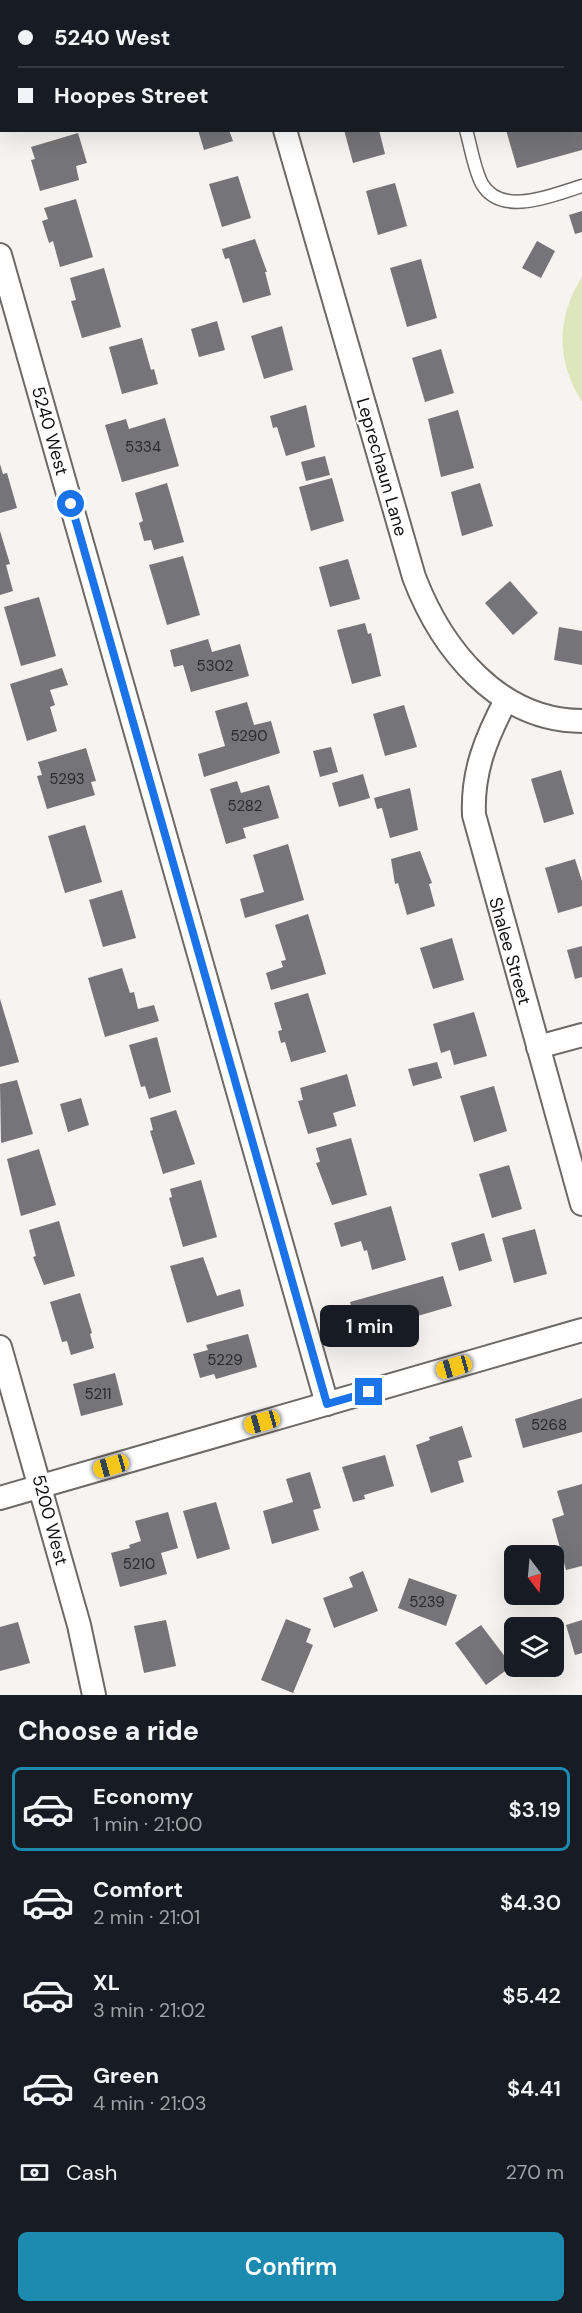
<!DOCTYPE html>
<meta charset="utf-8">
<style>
body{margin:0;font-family:"DM Sans",sans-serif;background:#242831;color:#f1f3f6;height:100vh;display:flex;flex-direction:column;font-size:22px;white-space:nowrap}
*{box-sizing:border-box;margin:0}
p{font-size:20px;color:#9ea1a6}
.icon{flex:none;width:33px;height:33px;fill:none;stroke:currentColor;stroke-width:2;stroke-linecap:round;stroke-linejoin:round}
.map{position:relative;height:1695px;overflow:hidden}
.side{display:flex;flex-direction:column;background:#171b24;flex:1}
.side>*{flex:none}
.guide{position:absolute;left:0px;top:0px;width:582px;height:132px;box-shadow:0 6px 24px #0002;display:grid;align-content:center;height:132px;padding:0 18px;background:#171b24}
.needle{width:39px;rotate:164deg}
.tools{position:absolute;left:504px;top:1545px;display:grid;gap:12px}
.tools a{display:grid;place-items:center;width:60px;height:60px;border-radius:9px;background:#171b24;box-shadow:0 6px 24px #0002;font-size:30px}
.end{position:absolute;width:27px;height:27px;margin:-14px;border:8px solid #1a73e8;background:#fff;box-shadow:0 0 0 3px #fff}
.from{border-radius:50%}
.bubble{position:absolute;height:42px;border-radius:9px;background:#171b24;box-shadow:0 6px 24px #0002;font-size:20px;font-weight:600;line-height:42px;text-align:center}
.car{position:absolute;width:18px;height:36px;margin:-18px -9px;border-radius:8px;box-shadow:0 0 4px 2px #0007;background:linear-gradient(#f5c518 24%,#345 0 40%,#f5c518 0 76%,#345 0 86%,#f5c518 0)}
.guide b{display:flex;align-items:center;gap:21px;height:57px;font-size:22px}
.guide b+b{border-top:2px solid #363941}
.guide i{width:15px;height:15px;background:#f1f3f6}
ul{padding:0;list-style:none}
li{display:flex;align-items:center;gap:18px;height:84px;margin:0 12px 9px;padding:0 6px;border:3px solid transparent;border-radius:9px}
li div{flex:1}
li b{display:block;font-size:22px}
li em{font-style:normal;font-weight:600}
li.current{border-color:#1d8ab0}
li>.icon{width:54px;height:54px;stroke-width:1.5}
h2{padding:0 18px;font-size:27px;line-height:72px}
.pay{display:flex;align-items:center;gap:15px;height:66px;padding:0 18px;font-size:22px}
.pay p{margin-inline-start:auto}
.button{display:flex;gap:12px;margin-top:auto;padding:12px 18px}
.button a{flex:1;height:69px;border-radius:9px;background:#1d8ab0;color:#fff;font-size:24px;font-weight:600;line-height:69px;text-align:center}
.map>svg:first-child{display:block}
.green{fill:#dee6bc}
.building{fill:#757478}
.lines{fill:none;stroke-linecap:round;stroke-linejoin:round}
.service-casing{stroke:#6c6966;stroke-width:15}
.minor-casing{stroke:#6c6966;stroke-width:26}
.service{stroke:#fff;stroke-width:12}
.minor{stroke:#fff;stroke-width:22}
.route{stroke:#1a73e8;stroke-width:8}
.labels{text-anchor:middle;stroke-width:4.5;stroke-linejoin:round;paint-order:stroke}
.number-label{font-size:15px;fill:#2b2a2a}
.street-label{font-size:18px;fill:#121110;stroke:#fff}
</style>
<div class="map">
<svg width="582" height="1695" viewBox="0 0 582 1695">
<rect width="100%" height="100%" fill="#f7f3f0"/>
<!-- green -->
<path class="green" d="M582 277V402C556 361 556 318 582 277Z"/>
<!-- building -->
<g class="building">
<path d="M198 130H229L233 141 204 150Z"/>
<path d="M344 130H379L385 154 353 163Z"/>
<path d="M506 130H582V150L517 168Z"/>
<path d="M78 133 87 163 76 166 79 180 40 191 31 160 35 159 31 147Z"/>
<path d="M238 176 251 218 222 227 209 184Z"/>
<path d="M395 183 407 226 378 235 366 191Z"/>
<path d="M76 199 93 257 60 267 53 241 49 243 42 221 48 219 44 208Z"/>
<path d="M582 211V232L575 234 569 215Z"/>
<path d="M255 239 267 272H265L271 295 243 303 229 258 225 259 222 249Z"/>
<path d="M537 241 555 251 541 278 522 268Z"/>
<path d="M421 259 437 318 407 327 390 268Z"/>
<path d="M104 268 121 327 82 338 71 301 76 300 70 278Z"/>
<path d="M217 321 225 350 199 357 191 329Z"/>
<path d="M282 326 293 370 264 379 251 336Z"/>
<path d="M142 338 151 370 154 369 158 384 122 394 109 347Z"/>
<path d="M441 349 454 393 425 402 412 358Z"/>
<path d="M306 405 315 447 286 456 277 427 273 428 270 416Z"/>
<path d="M458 410 474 468 441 477 428 419Z"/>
<path d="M165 418 179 466 122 482 105 425 126 419 129 429Z"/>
<path d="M325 456 330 475 306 481 301 462Z"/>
<path d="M0 464 3 474 7 473 17 508 0 513Z"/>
<path d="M332 478 344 521 311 531 299 487Z"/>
<path d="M167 483 184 542 154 550 151 540 144 541 139 523 143 521 135 493Z"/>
<path d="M480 483 493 526 462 536 451 492Z"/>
<path d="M0 531 10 564 6 565 13 591 0 595Z"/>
<path d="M183 556 200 615 167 625 149 565Z"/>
<path d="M348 559 360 599 330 607 319 567Z"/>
<path d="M510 581 538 613 513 635 485 603Z"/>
<path d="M39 597 56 656 21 666 4 607Z"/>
<path d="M365 623 368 634 371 633 381 676 352 684 337 630Z"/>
<path d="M559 627 582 631V665L554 660Z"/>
<path d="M208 639 212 652 240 644 249 676 191 692 183 665 174 667 170 650Z"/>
<path d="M62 668 68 685 50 690 55 705 50 707 57 731 27 741 10 684Z"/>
<path d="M247 702 254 725 271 721 280 753 204 777 198 754 225 746 215 711Z"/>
<path d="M404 705 417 747 385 756 373 714Z"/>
<path d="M331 747 338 772 320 777 313 751Z"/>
<path d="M86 748 96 781 91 782 95 795 47 809 37 776 42 775 38 762Z"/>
<path d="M561 770 574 814 544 823 531 779Z"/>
<path d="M363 774 370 798 339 807 332 783Z"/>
<path d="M237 781 241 793 269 785 279 818 243 828 246 838 226 844 210 789Z"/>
<path d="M410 788 418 830 390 838 382 808 377 809 374 798Z"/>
<path d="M85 825 102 882 65 893 48 836Z"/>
<path d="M288 844 304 900 245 918 240 899 264 892 253 855Z"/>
<path d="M420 851 432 883 429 884 435 906 407 915 398 883 395 884 391 859Z"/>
<path d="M575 859 582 881V906L558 913 545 868Z"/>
<path d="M122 890 136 938 103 947 89 900Z"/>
<path d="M308 914 326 974 271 990 266 973 283 967 281 961 286 960 275 925Z"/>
<path d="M452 938 464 980 433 989 420 948Z"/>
<path d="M582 946V977L575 979 567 950Z"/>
<path d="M122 968 130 993 134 992 138 1009 154 1005 159 1021 105 1037 88 978Z"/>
<path d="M308 993 326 1052 291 1062 285 1042 281 1043 278 1031 282 1030 274 1003Z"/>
<path d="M0 999 19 1062 0 1067Z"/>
<path d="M474 1012 487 1056 454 1065 450 1050 441 1053 433 1024Z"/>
<path d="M157 1037 171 1092 149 1099 145 1086 141 1087 129 1045Z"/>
<path d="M437 1062 442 1078 413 1086 408 1069Z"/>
<path d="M347 1074 356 1106 333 1113 337 1126 308 1134 298 1101 303 1100 300 1088Z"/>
<path d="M17 1080 33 1134 1 1143 0 1084Z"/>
<path d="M494 1086 507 1131 474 1142 460 1096Z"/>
<path d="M81 1098 89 1125 68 1132 60 1104Z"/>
<path d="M176 1110 195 1164 163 1174 150 1131 153 1130 150 1118Z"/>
<path d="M351 1138 367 1195 332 1205 316 1163 320 1162 316 1148Z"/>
<path d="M39 1149 56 1205 21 1216 7 1159Z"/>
<path d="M509 1165 522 1209 492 1218 479 1174Z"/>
<path d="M201 1180 217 1237 183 1247 169 1198 172 1197 170 1189Z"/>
<path d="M391 1206 406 1260 372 1270 367 1250 364 1251 361 1241 341 1247 334 1223Z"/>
<path d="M59 1221 75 1276 44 1285 33 1257 36 1256 29 1230Z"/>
<path d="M535 1229 547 1274 514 1283 502 1238Z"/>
<path d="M484 1233 492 1261 459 1271 451 1243Z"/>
<path d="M203 1257 217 1296 240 1289 244 1306 187 1323 170 1266Z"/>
<path d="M443 1276 452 1306 359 1333 350 1302Z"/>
<path d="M80 1293 92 1333 90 1334 94 1348 71 1355 67 1341 62 1342 50 1302Z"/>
<path d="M248 1334 257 1367 216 1379 214 1374 200 1378 193 1354 208 1350 206 1345Z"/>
<path d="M115 1373 123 1405 81 1416 73 1384Z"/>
<path d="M582 1398V1432L523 1448 515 1419Z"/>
<path d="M462 1426 472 1457 458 1461 464 1482 431 1493 416 1445 430 1440 429 1437Z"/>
<path d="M385 1455 394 1486 364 1495 365 1499 353 1502 342 1467Z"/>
<path d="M310 1472 321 1508 313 1510 319 1530 272 1544 263 1511 293 1502 286 1479Z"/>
<path d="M582 1484V1566L566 1570 552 1519 564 1515 557 1491Z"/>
<path d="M216 1502 230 1549 197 1559 183 1511Z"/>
<path d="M168 1512 178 1548 161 1553 167 1574 120 1587 111 1553 130 1548 129 1545 141 1541 135 1521Z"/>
<path d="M363 1571 378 1611 334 1628 323 1598 353 1587 349 1577Z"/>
<path d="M409 1578 457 1595 446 1626 398 1608Z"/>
<path d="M286 1619 311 1629 306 1642 313 1645 293 1693 261 1680Z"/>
<path d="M166 1620 176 1666 144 1673 134 1626Z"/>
<path d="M582 1620V1653L575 1655 566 1625Z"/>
<path d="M18 1622 30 1663 0 1671V1627Z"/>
<path d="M481 1625 512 1666 486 1685 455 1643Z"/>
</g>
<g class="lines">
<!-- service casing -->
<g class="service-casing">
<g id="service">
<path d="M425 0V2"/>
<path d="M540 0 541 2"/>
<path d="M580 24H582"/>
<path d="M466 130C471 147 474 169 482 184 502 218 555 194 582 186"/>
</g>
</g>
<!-- minor casing -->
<g class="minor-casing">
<g id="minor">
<path d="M269 0 270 2"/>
<path d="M285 130 414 577C441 648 498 721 582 721"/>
<path d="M0 255 327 1404"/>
<path d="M506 700C486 738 472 772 474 815L582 1204"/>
<path d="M538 1047 582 1035"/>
<path d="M0 1347 79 1625 94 1695"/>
<path d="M0 1498 582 1330"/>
</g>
</g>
<!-- service -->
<use href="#service" class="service"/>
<!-- minor -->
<use href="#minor" class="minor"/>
</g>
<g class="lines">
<!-- route -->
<path class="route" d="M71 504 327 1404 369 1392"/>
</g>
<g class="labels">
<!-- number labels -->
<g class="number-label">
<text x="143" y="452">5334</text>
<text x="215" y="671">5302</text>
<text x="249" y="741">5290</text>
<text x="67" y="784">5293</text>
<text x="245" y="811">5282</text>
<text x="225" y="1365">5229</text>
<text x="98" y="1399">5211</text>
<text x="549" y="1430">5268</text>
<text x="139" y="1569">5210</text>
<text x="427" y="1607">5239</text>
</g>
<!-- street labels -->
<g class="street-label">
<text transform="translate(50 431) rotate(74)" y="6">5240 West</text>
<text transform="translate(382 467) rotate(74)" y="6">Leprechaun Lane</text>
<text transform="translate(510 951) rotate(74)" y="6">Shalee Street</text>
<text transform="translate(50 1520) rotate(75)" y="6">5200 West</text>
</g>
</g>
</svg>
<div class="tools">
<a><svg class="needle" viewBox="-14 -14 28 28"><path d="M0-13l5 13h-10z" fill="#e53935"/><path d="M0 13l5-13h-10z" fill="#9ea1a6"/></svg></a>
<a><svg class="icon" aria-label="layers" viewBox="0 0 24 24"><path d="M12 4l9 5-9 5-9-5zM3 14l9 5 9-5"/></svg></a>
</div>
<i class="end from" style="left:71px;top:504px"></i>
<i class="end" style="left:369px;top:1392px"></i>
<div class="bubble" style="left:320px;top:1305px;width:99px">1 min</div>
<i class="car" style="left:454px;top:1367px;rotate:254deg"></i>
<i class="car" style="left:262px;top:1422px;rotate:254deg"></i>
<i class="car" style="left:111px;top:1466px;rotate:254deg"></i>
<div class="guide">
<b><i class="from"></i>5240 West</b>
<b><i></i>Hoopes Street</b>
</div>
</div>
<section class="side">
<h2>Choose a ride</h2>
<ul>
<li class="current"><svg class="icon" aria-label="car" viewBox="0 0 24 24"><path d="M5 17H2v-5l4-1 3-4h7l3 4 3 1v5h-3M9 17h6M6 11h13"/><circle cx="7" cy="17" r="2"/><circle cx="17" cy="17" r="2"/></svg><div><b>Economy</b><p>1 min · 21:00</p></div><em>$3.19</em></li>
<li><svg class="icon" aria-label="car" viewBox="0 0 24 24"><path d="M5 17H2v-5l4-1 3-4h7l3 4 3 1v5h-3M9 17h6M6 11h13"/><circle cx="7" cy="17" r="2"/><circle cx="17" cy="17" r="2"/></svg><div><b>Comfort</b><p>2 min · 21:01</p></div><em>$4.30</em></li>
<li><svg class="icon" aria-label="car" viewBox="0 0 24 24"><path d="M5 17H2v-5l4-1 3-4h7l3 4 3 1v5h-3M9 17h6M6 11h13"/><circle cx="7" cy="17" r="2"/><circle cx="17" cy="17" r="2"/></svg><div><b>XL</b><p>3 min · 21:02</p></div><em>$5.42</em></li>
<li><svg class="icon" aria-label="car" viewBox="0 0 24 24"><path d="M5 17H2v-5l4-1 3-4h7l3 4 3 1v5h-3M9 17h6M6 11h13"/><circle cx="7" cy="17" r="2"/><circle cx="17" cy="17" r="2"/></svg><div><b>Green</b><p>4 min · 21:03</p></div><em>$4.41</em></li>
</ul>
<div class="pay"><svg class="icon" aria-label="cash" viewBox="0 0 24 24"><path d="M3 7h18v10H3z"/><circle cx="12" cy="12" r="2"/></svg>Cash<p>270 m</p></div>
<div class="button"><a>Confirm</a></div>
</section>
